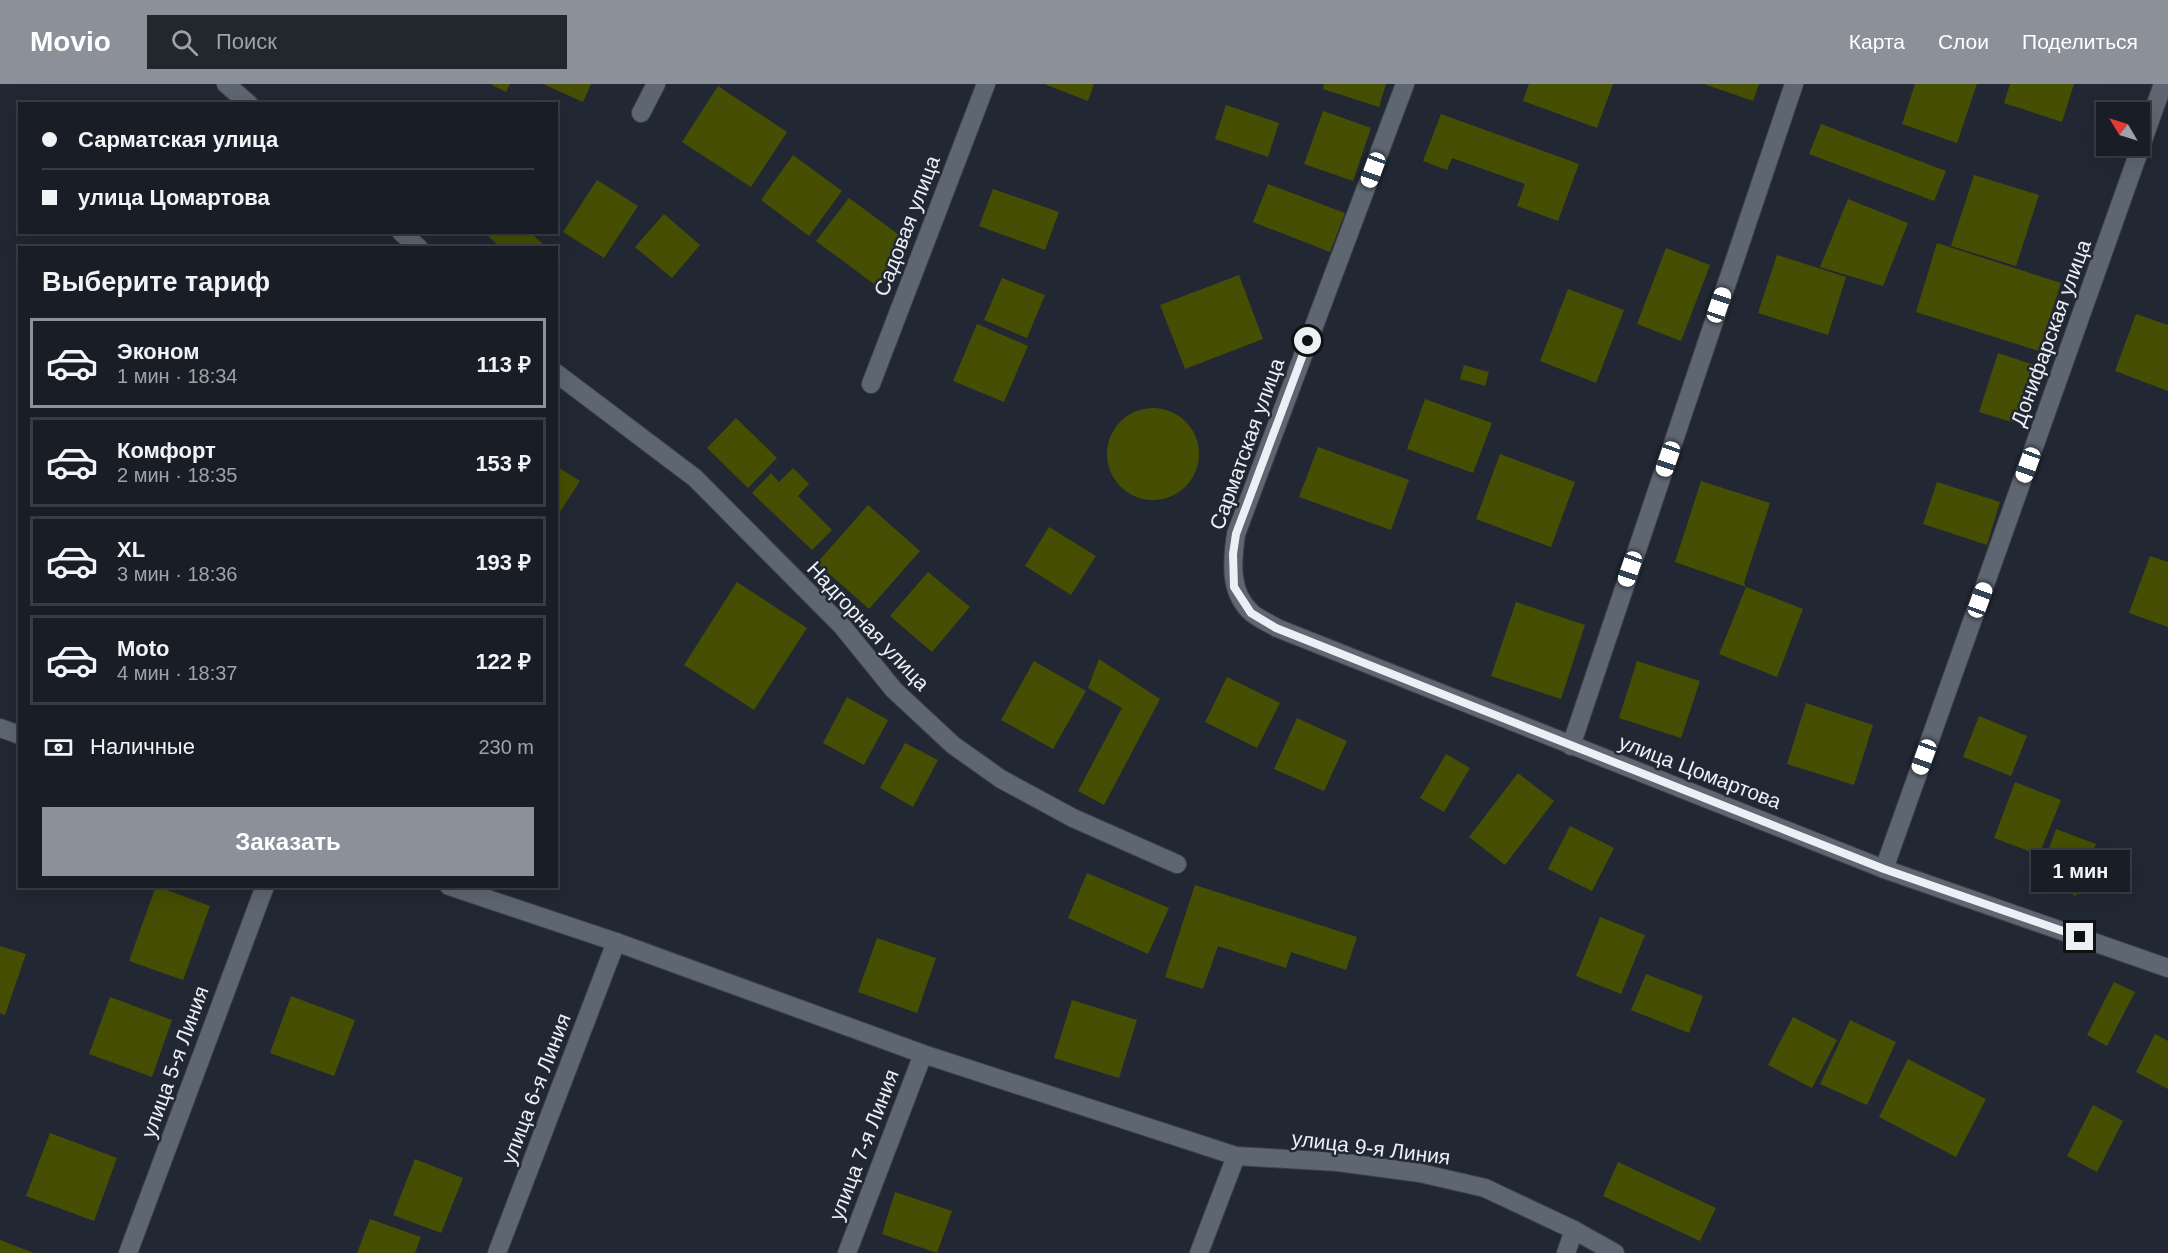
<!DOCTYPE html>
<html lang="ru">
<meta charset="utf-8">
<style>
body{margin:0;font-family:Helvetica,sans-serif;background:#22272e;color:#f1f3f6;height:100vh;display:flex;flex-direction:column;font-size:22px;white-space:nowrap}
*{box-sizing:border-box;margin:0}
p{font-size:20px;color:#9fa2a7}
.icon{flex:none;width:33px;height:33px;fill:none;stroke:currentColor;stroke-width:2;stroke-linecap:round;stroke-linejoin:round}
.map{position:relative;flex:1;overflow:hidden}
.side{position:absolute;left:18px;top:162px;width:540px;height:642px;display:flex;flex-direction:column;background:#191e26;border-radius:0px;box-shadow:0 6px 24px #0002,0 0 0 2px #373c43}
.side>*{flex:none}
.hud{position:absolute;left:18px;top:18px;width:540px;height:132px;border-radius:0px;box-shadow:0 6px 24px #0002,0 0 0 2px #373c43;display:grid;align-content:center;height:132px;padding:0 24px;background:#191e26}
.needle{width:39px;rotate:308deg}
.buttons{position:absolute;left:2096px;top:18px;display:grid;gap:12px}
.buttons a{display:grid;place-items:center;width:54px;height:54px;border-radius:0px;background:#191e26;box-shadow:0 6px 24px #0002,0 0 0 2px #373c43;font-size:30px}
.end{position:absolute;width:27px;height:27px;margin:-14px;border:8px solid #ebf0f7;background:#111;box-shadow:0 0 0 3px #111}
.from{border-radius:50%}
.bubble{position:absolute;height:42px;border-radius:0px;background:#191e26;box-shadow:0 6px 24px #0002,0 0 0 2px #373c43;font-size:20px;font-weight:700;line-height:42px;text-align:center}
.car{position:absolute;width:18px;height:36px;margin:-18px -9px;border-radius:8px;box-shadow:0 0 4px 2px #0007;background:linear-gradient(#fff 24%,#345 0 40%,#fff 0 76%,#345 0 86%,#fff 0)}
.hud b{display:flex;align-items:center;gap:21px;height:57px;font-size:22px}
.hud b+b{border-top:2px solid #373c43}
.hud i{width:15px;height:15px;background:#f1f3f6}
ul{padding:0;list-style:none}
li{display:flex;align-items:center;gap:18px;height:90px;margin:0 12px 9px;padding:0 12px;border:3px solid #373c43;border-radius:0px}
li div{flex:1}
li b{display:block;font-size:22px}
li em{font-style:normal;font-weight:700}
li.selected{border-color:#8c9099}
li>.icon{width:54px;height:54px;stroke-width:1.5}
h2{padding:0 24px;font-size:27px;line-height:72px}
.pay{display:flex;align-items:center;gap:15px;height:66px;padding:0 24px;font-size:22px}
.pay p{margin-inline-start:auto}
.primary-button{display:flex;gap:12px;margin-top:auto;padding:12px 24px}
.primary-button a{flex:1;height:69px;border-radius:0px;background:#8c9099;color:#fff;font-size:24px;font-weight:700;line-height:69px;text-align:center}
header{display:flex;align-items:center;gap:36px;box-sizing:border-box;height:84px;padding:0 30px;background:#8c9099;color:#fff}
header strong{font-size:28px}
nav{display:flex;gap:33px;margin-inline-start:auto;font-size:21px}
.search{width:420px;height:54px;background:#22272e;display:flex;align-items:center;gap:15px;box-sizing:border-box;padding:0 21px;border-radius:0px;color:#9fa2a7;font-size:22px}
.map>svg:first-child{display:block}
.building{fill:#454e02}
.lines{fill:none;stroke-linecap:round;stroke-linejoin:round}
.street-casing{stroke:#3c424b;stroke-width:20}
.street{stroke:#5e6672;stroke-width:18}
.route{stroke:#ebf0f7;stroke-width:8}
.labels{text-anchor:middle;stroke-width:5;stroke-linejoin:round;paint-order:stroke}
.street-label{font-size:21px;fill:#ebf0f7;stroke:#212833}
</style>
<header>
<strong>Movio</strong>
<div class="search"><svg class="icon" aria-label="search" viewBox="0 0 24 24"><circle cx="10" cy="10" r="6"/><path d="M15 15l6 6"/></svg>Поиск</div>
<nav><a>Карта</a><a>Слои</a><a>Поделиться</a></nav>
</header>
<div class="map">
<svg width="2168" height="1169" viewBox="0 0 2168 1169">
<rect width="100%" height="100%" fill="#212833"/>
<!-- building -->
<g class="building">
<path d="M490 0H510L506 8Z"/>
<path d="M543 0H591L583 18Z"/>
<path d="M1044 0H1094L1088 17Z"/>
<path d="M1324 0H1386L1379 23 1323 5Z"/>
<path d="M1529 0H1613L1597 44 1523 17Z"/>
<path d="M1704 0H1759L1753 17Z"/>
<path d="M1915 0H1977L1957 59 1902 40Z"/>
<path d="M2010 0H2074L2062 38 2004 19Z"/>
<path d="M718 2 787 48 751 103 682 58Z"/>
<path d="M1226 21 1279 39 1268 73 1215 55Z"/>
<path d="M1323 27 1371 44 1353 97 1304 80Z"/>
<path d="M1441 30 1579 80 1558 137 1517 122 1525 100 1452 74 1447 86 1423 77Z"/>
<path d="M1821 40 1946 87 1934 117 1809 70Z"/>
<path d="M793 71 842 107 809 152 761 116Z"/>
<path d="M1974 91 2039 111 2016 182 1951 162Z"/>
<path d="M597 96 638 122 604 174 563 148Z"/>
<path d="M1268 100 1345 129 1330 168 1253 138Z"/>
<path d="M993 105 1059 128 1045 166 979 142Z"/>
<path d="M849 114 910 159 878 203 816 157Z"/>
<path d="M1848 115 1908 139 1883 202 1820 183Z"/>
<path d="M664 130 700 161 672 194 635 163Z"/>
<path d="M484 148H530L547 164H501Z"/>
<path d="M1937 159 2061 199 2039 267 1916 228Z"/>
<path d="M1666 164 1710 181 1681 257 1637 240Z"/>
<path d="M1777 171 1846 193 1828 251 1758 229Z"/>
<path d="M1239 191 1263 255 1185 285 1160 221Z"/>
<path d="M1002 194 1045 211 1027 254 984 236Z"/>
<path d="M1568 205 1624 226 1596 299 1540 277Z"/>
<path d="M2136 230 2168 241V307L2115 287Z"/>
<path d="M977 240 1028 262 1004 318 953 297Z"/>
<path d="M1998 269 2043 284 2025 342 1979 328Z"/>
<path d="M1464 281 1489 288 1485 302 1460 295Z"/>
<path d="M1425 315 1492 339 1473 389 1407 365Z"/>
<circle cx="1153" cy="370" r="46"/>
<path d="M736 334 777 374 748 404 707 364Z"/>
<path d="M1318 363 1409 396 1391 446 1299 413Z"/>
<path d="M1500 370 1575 398 1551 463 1476 435Z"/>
<path d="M556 382 580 397 556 434Z"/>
<path d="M793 384 809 400 798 412 832 446 812 466 752 409 771 389 779 398Z"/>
<path d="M1701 397 1770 419 1744 499 1746 503 1675 478Z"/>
<path d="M1937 398 2000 418 1987 461 1923 440Z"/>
<path d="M868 421 920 467 869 525 817 479Z"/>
<path d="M1049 443 1096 472 1071 511 1025 482Z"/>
<path d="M2150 472 2168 478V543L2129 529Z"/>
<path d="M928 488 970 523 932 568 890 532Z"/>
<path d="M737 498 807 544 754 626 684 581Z"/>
<path d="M1746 503 1803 525 1777 593 1719 570Z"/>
<path d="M1516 518 1585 541 1561 615 1491 592Z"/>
<path d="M1099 575 1160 615 1104 721 1078 707 1122 624 1088 604Z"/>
<path d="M1034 577 1086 607 1053 665 1001 636Z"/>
<path d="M1637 577 1700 597 1681 654 1619 634Z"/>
<path d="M1227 593 1280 619 1257 664 1205 638Z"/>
<path d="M847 613 888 636 864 681 823 659Z"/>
<path d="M1806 619 1873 641 1854 701 1787 680Z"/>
<path d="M1979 632 2027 652 2011 692 1963 673Z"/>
<path d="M1297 634 1347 657 1324 707 1274 685Z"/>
<path d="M905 659 938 676 913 723 880 704Z"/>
<path d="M1446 670 1470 684 1444 728 1420 714Z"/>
<path d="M1518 689 1554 717 1505 781 1469 753Z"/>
<path d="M2015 698 2061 716 2039 771 1994 754Z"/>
<path d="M1570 742 1614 764 1592 807 1548 785Z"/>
<path d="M2056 745 2096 760 2076 812 2037 797Z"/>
<path d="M1087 789 1169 824 1148 870 1068 834Z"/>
<path d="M1195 801 1357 853 1346 886 1291 868 1286 884 1218 862 1203 905 1165 893Z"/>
<path d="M156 802 210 822 183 896 129 877Z"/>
<path d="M1600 833 1645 851 1621 910 1576 892Z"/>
<path d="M877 854 936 874 917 929 858 908Z"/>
<path d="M0 862 26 870 5 931 0 929Z"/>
<path d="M1646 890 1703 912 1689 949 1631 926Z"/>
<path d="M2114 898 2135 908 2107 962 2087 951Z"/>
<path d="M291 912 355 936 334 992 270 969Z"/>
<path d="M110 913 172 936 152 993 89 970Z"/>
<path d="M1072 916 1137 936 1119 994 1054 974Z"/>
<path d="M1793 933 1837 956 1812 1004 1768 981Z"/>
<path d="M1850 936 1896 958 1867 1021 1820 1000Z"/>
<path d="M2155 950 2168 957V1005L2136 988Z"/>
<path d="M1908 975 1986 1015 1956 1073 1879 1033Z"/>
<path d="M2093 1021 2123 1037 2097 1088 2067 1072Z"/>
<path d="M50 1049 117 1074 94 1137 26 1112Z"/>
<path d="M415 1075 463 1094 441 1149 393 1131Z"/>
<path d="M1618 1078 1716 1124 1700 1157 1603 1112Z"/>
<path d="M895 1108 952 1127 937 1169 882 1150Z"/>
<path d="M370 1135 421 1153 415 1169H357Z"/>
<path d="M0 1156 34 1169H0Z"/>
</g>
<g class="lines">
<!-- street casing -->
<g class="street-casing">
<g id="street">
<path d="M226 0 249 20"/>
<path d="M1405 0 1236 450C1232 478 1229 509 1252 529 1259 535 1269 539 1277 544L1884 785 2168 884"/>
<path d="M641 29 656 0"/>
<path d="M401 148 419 164"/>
<path d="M556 289 695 394 842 542 894 606 953 661 1001 695 1073 734 1177 780"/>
<path d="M871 300 986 0"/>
<path d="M0 644 20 651"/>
<path d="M1571 662 1794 0"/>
<path d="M1884 785 2163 0"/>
<path d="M449 802 616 858 923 970 1236 1072 1338 1078 1420 1089 1485 1104 1574 1146 1566 1169"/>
<path d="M1574 1146 1615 1169"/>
<path d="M128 1169 265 802"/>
<path d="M497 1169 616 858"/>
<path d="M847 1169 923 970"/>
<path d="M1199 1169 1236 1072"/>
</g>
</g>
<!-- street -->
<use href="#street" class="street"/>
</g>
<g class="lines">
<!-- route -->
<path class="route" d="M1308 257 1236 450 1233 470 1234 503 1251 529 1276 544 1800 752 1884 785 2080 853"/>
</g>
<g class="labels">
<!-- street labels -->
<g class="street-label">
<text transform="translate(907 142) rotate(-69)" y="7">Садовая улица</text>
<text transform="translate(2051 249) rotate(-70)" y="7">Донифарская улица</text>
<text transform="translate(1247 360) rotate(-70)" y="7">Сарматская улица</text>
<text transform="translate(868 542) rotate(47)" y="7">Надгорная улица</text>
<text transform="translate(1700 688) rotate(21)" y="7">улица Цомартова</text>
<text transform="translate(175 978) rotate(-70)" y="7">улица 5-я Линия</text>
<text transform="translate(536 1005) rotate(-69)" y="7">улица 6-я Линия</text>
<text transform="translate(864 1061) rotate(-69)" y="7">улица 7-я Линия</text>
<text transform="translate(1371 1064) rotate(7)" y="7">улица 9-я Линия</text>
</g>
</g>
</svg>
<div class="buttons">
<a><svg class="needle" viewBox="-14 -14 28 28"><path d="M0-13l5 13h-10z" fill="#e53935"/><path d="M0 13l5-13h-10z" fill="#9fa2a7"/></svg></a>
</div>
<i class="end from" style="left:1308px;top:257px"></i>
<i class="end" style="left:2080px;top:853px"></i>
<div class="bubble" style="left:2031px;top:766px;width:99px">1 мин</div>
<i class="car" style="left:1373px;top:86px;rotate:200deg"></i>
<i class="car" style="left:1719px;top:221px;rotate:19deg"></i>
<i class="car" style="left:1668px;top:375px;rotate:199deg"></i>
<i class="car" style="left:2028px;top:381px;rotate:200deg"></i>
<i class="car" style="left:1630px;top:485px;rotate:199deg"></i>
<i class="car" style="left:1980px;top:516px;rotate:20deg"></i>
<i class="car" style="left:1924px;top:673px;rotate:200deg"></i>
<div class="hud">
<b><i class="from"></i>Сарматская улица</b>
<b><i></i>улица Цомартова</b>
</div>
<section class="side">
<h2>Выберите тариф</h2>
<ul>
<li class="selected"><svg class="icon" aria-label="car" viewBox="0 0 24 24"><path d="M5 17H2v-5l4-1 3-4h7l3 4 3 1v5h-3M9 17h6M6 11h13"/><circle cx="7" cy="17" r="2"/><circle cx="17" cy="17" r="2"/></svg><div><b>Эконом</b><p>1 мин · 18:34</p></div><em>113 ₽</em></li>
<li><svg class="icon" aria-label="car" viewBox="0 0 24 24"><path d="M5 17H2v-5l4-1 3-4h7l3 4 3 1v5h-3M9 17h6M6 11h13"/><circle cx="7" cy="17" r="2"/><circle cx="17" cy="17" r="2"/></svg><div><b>Комфорт</b><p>2 мин · 18:35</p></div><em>153 ₽</em></li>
<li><svg class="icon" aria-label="car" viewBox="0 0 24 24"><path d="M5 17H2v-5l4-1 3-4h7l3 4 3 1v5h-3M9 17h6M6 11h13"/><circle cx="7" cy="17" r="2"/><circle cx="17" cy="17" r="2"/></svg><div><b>XL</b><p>3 мин · 18:36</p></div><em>193 ₽</em></li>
<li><svg class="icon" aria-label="car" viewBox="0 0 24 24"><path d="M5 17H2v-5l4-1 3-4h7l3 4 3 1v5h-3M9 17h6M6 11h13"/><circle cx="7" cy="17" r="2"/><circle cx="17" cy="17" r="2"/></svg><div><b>Moto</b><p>4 мин · 18:37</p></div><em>122 ₽</em></li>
</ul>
<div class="pay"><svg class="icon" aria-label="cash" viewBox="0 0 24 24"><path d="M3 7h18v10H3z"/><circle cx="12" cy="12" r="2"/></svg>Наличные<p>230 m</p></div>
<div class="primary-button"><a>Заказать</a></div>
</section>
</div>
